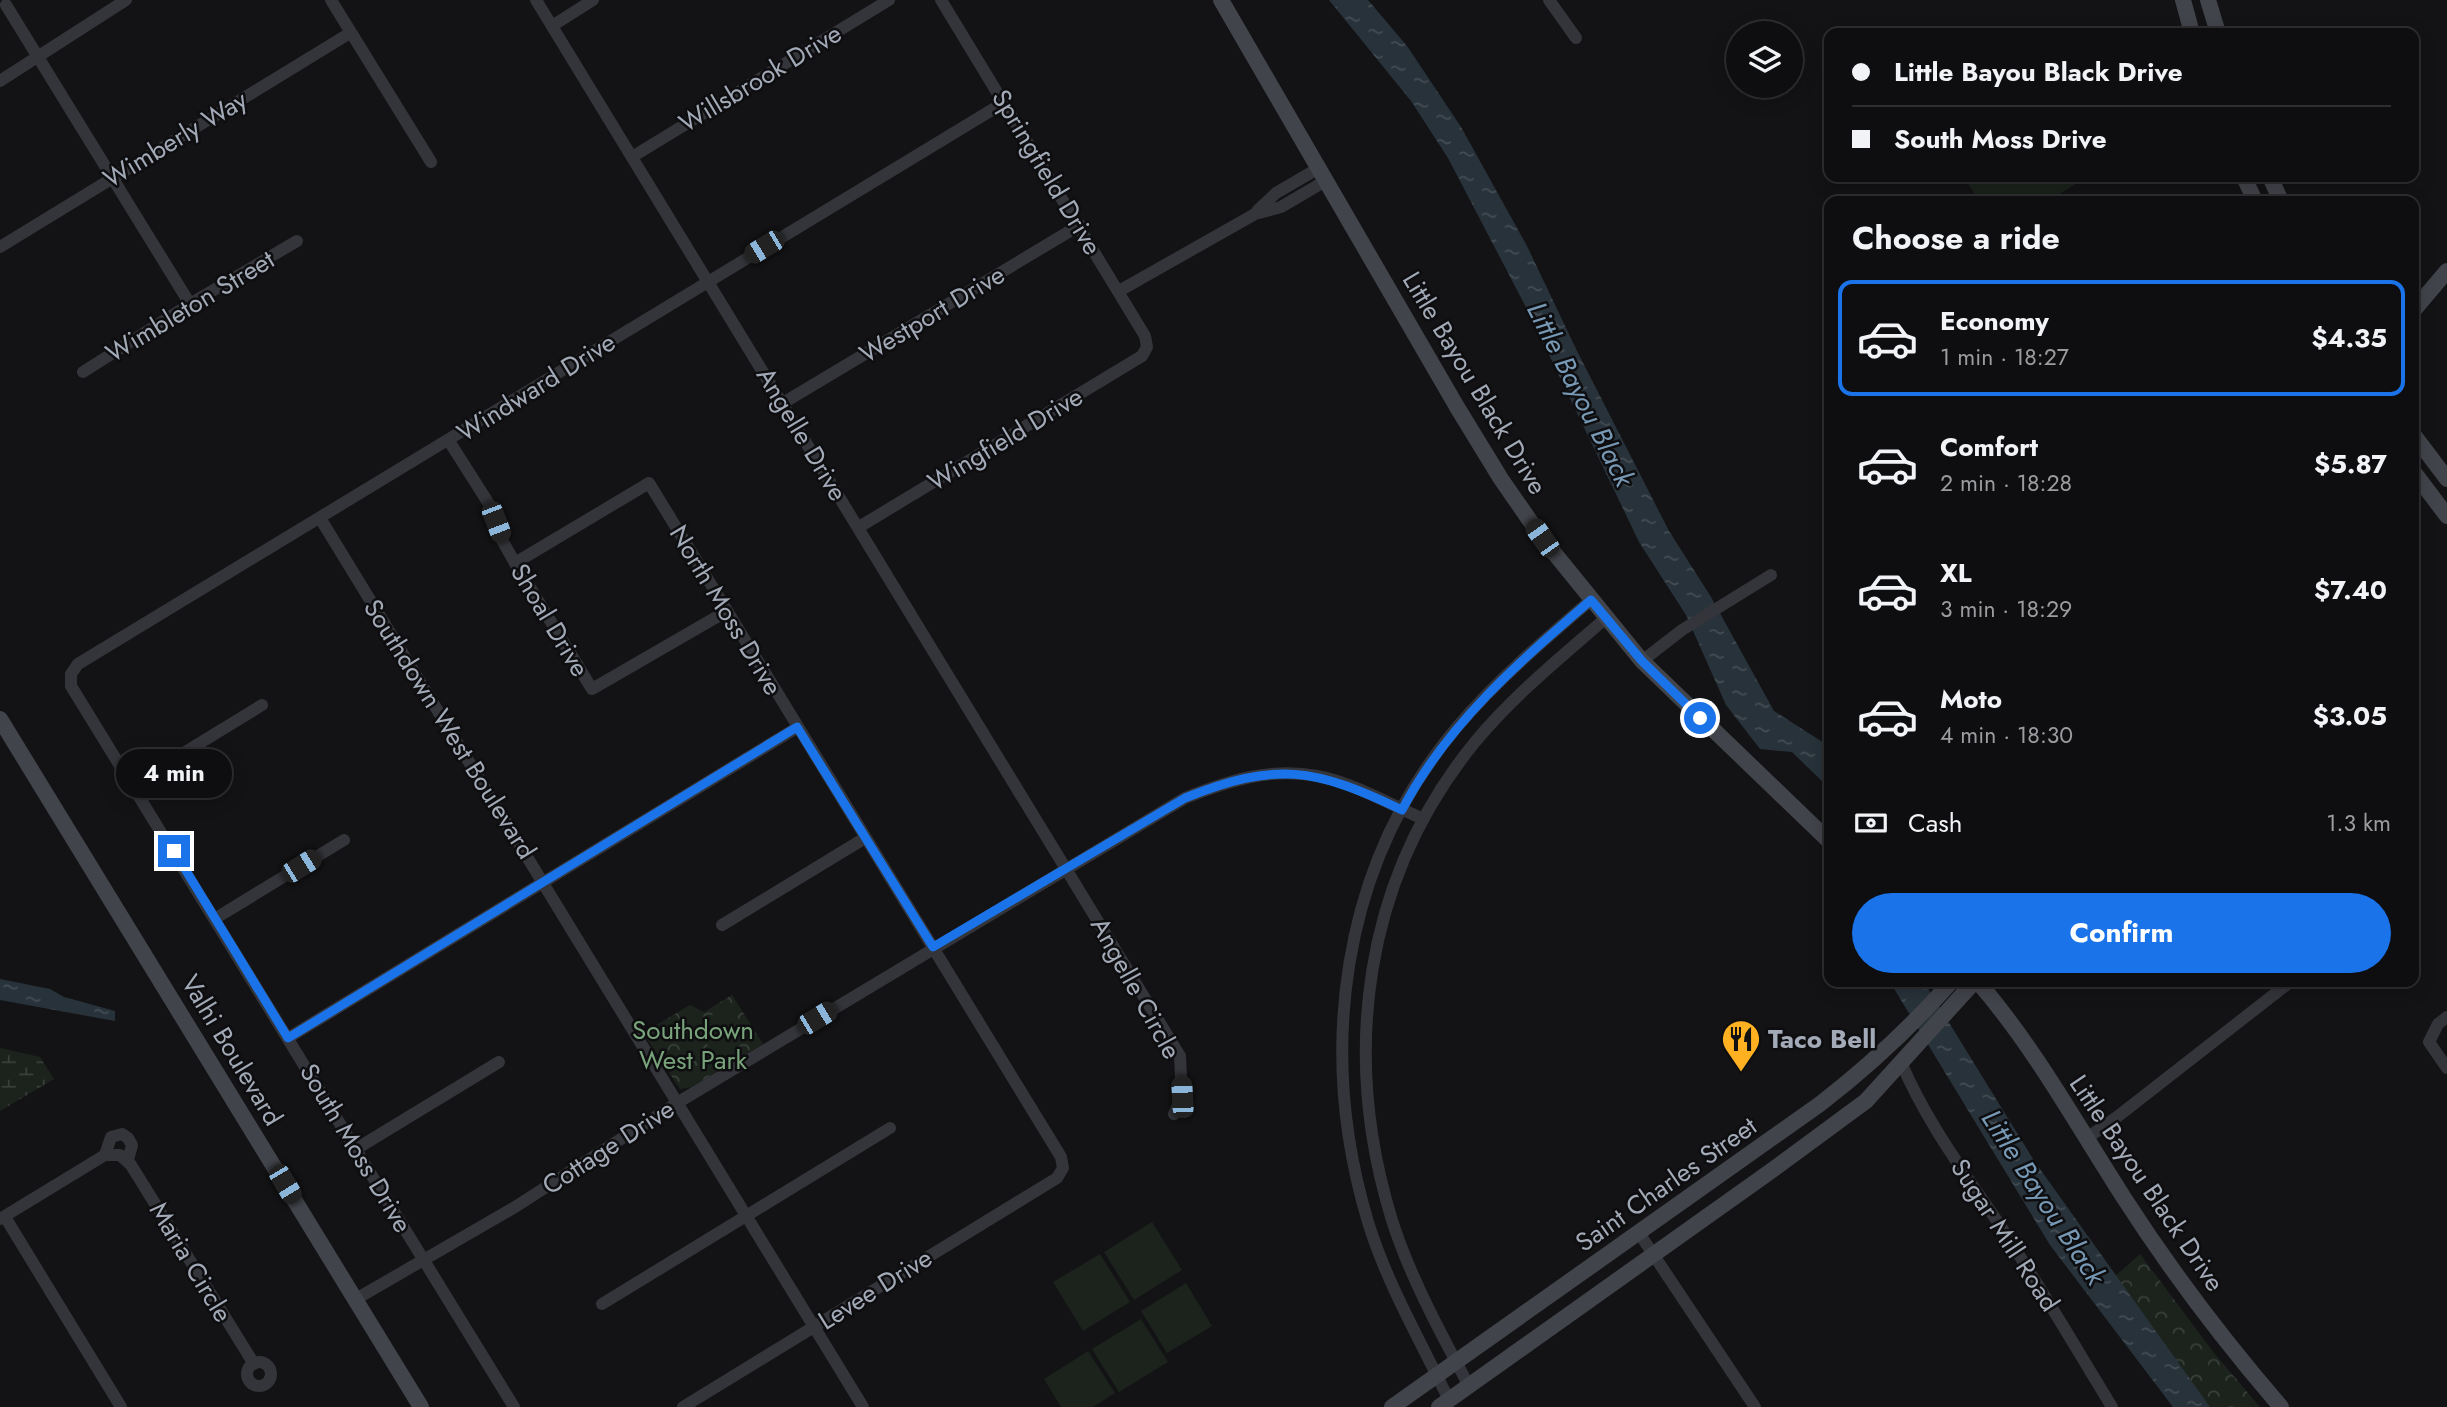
<!DOCTYPE html>
<meta charset="utf-8">
<style>
body{margin:0;font-family:Jost,sans-serif;background:#1c1c1e;color:#f1f3f6;height:100vh;display:flex;flex-direction:column;font-size:26px;white-space:nowrap}
*{box-sizing:border-box;margin:0}
p{font-size:23px;color:#9b9c9f}
.icon{flex:none;width:38px;height:38px;fill:none;stroke:currentColor;stroke-width:2;stroke-linecap:round;stroke-linejoin:round}
.map{position:relative;flex:1;overflow:hidden}
.details{position:absolute;left:1824px;top:196px;width:595px;height:791px;display:flex;flex-direction:column;background:#0e0e10;border-radius:14px;box-shadow:0 4px 18px #0003,0 0 0 2px #2e2e30}
.details>*{flex:none}
.hud{position:absolute;left:1824px;top:28px;width:595px;height:154px;border-radius:14px;box-shadow:0 4px 18px #0003,0 0 0 2px #2e2e30;display:grid;align-content:center;height:154px;padding:0 28px;background:#0e0e10}
.controls{position:absolute;left:1726px;top:21px;display:grid;gap:14px}
.controls a{display:grid;place-items:center;width:77px;height:77px;border-radius:50%;background:#0e0e10;box-shadow:0 4px 18px #0003,0 0 0 2px #2e2e30;font-size:35px}
.end{position:absolute;width:32px;height:32px;margin:-16px;border:9px solid #1a73e8;background:#fff;box-shadow:0 0 0 4px #fff}
.from{border-radius:50%}
.bubble{position:absolute;height:49px;border-radius:24px;background:#0e0e10;box-shadow:0 4px 18px #0003,0 0 0 2px #2e2e30;font-size:23px;font-weight:700;line-height:49px;text-align:center}
.car{position:absolute;width:21px;height:42px;margin:-21px -10px;border-radius:9px;box-shadow:0 0 5px 2px #0007;background:linear-gradient(#222 24%,#8ab4d8 0 40%,#222 0 76%,#8ab4d8 0 86%,#222 0)}
.hud b{display:flex;align-items:center;gap:24px;height:66px;font-size:26px}
.hud b+b{border-top:2px solid #2e2e30}
.hud i{width:18px;height:18px;background:#f1f3f6}
ul{padding:0;list-style:none}
li{display:flex;align-items:center;gap:21px;height:116px;margin:0 14px 10px;padding:0 14px;border:4px solid transparent;border-radius:14px}
li div{flex:1}
li b{display:block;font-size:26px}
li em{font-style:normal;font-weight:700}
li.active{border-color:#1a73e8}
li>.icon{width:63px;height:63px;stroke-width:1.5}
h2{padding:0 28px;font-size:32px;line-height:84px}
.pay{display:flex;align-items:center;gap:18px;height:77px;padding:0 28px;font-size:26px}
.pay p{margin-inline-start:auto}
.primary-button{display:flex;gap:14px;margin-top:auto;padding:14px 28px}
.primary-button a{flex:1;height:80px;border-radius:42px;background:#1a73e8;color:#fff;font-size:28px;font-weight:700;line-height:80px;text-align:center}
.map>svg:first-child{display:block}
.forest{fill:url(#forest-crowns)}
.wetland{fill:url(#wetland-marsh)}
.pitch{fill:#1b231c}
.water{fill:url(#water-ripples)}
.lines{fill:none;stroke-linecap:round;stroke-linejoin:round}
.street{stroke:#34353a;stroke-width:12}
.secondary{stroke:#42444b;stroke-width:16}
.route{stroke:#1a73e8;stroke-width:9}
.labels{text-anchor:middle;stroke-width:5;stroke-linejoin:round;paint-order:stroke}
.street-label{font-size:26px;fill:#a3aab7;stroke:#0e0e10}
.park-label{font-size:26px;fill:#79a47b;stroke:#0e0e10}
.poi-label{font-size:26px;font-weight:bold;fill:#a3aab7;stroke:#0e0e10;text-anchor:start}
.water-label{font-size:28px;font-style:italic;fill:#7799b5;stroke:#0e0e10}
</style>
<div class="map">
<svg width="2447" height="1407" viewBox="0 0 2447 1407">
<defs>
<pattern id="forest-crowns" width="20" height="18" patternUnits="userSpaceOnUse" patternTransform="scale(1.75)"><rect width="20" height="18" fill="#1b231c"/><path d="M2 6a3 3 0 1 1 6 0M12 15a3 3 0 1 1 6 0" fill="none" stroke="#39403b"/></pattern>
<pattern id="wetland-marsh" width="20" height="14" patternUnits="userSpaceOnUse" patternTransform="scale(1.75)"><rect width="20" height="14" fill="#1b231c"/><path d="M1 5h8M5 5V1M11 12h8M15 12V8" fill="none" stroke="#39403b"/></pattern>
<pattern id="water-ripples" width="26" height="14" patternUnits="userSpaceOnUse" patternTransform="scale(1.75)"><rect width="26" height="14" fill="#28323a"/><path d="M2 4q2-2 4 0t4 0M15 11q2-2 4 0t4 0" fill="none" stroke="#444d54"/></pattern>
</defs>
<rect width="100%" height="100%" fill="#131315"/>
<!-- forest -->
<g class="forest">
<path d="M732 995 763 1044 692 1087 680 1089 643 1033 690 1005 704 1012Z"/>
<path d="M2140 1254 2214 1353 2260 1407H2206L2112 1279Z"/>
</g>
<!-- wetland -->
<path class="wetland" d="M0 1048 40 1057 54 1079 0 1111Z"/>
<!-- pitch -->
<g class="pitch">
<path d="M1964 177H2087L2048 201H1979Z"/>
<path d="M727 1006 736 1021 704 1040 695 1025Z"/>
<path d="M739 1025 748 1040 716 1059 707 1044Z"/>
<path d="M1152 1222 1182 1270 1134 1300 1104 1252Z"/>
<path d="M1100 1254 1130 1302 1083 1331 1053 1282Z"/>
<path d="M1186 1283 1212 1326 1167 1353 1141 1311Z"/>
<path d="M1141 1319 1168 1362 1119 1392 1092 1349Z"/>
<path d="M1088 1351 1115 1393 1093 1407H1061L1044 1379Z"/>
</g>
<!-- water -->
<g class="water">
<path d="M1329 0H1368L1407 46 1461 127 1527 246 1577 351 1669 531 1711 597 1774 711 1821 741 1829 749V788L1792 752 1760 749 1726 705 1686 615 1639 542 1529 313 1448 158 1411 101Z"/>
<path d="M0 979 50 989 64 997 115 1011V1021L0 1000Z"/>
<path d="M1890 982H1924L2035 1162 2210 1407H2173L2050 1245Z"/>
</g>
<g class="lines">
<!-- street -->
<g class="street">
<path d="M331 0 431 162"/>
<path d="M536 0 1180 1056 1182 1097 1174 1114"/>
<path d="M1549 0 1576 38"/>
<path d="M6 5 190 304"/>
<path d="M552 26 593 0"/>
<path d="M0 81 126 0"/>
<path d="M632 157 889 0"/>
<path d="M1257 211 1276 193 1319 168"/>
<path d="M0 247 350 33"/>
<path d="M1119 291 1255 214 1281 207 1327 180"/>
<path d="M83 372 190 304 297 241"/>
<path d="M783 403 1080 225"/>
<path d="M449 441 489 504 502 540 515 563 592 689 727 611"/>
<path d="M320 518 863 1407"/>
<path d="M859 527 1142 356 1147 347 1145 336 941 0"/>
<path d="M515 563 649 483 1061 1157 1063 1168 1057 1178 683 1407"/>
<path d="M1642 661 1682 630 1771 575"/>
<path d="M133 784 262 705"/>
<path d="M216 918 344 840"/>
<path d="M722 925 865 838"/>
<path d="M2447 1017 2438 1024 2429 1042 2447 1068"/>
<path d="M288 1038 798 727"/>
<path d="M1901 1062C1926 1122 1967 1176 2003 1230 2041 1288 2076 1348 2112 1407"/>
<path d="M2087 1138 2117 1117 2290 982"/>
<path d="M356 1149 499 1062"/>
<path d="M105 1155 111 1137 122 1134 128 1138 132 1145 128 1160"/>
<path d="M5 1217 121 1407"/>
<path d="M0 1219 105 1155H120L131 1165 254 1364"/>
<path d="M1639 1233 1755 1407"/>
<path d="M356 1299 515 1207 677 1103 1185 798C1228 781 1270 767 1317 776 1351 782 1392 805 1423 819"/>
<path d="M602 1304 890 1128"/>
<circle cx="259" cy="1374" r="12"/>
<path d="M1469 1386C1441 1334 1408 1273 1391 1217 1341 1052 1364 878 1475 742 1513 696 1560 658 1606 618"/>
<path d="M1449 1400C1421 1342 1387 1284 1368 1222 1317 1052 1340 866 1457 727 1497 680 1544 640 1591 600"/>
<path d="M514 1407 71 686V674L78 664 1005 102"/>
</g>
<!-- secondary -->
<g class="secondary">
<path d="M1221 0 1457 407 1501 479 1542 538 1642 661 1829 841"/>
<path d="M2183 0 2192 33"/>
<path d="M2208 0 2218 33"/>
<path d="M2244 177 2255 201"/>
<path d="M2270 177 2281 201"/>
<path d="M2413 311 2447 271"/>
<path d="M2413 434 2447 479"/>
<path d="M2413 471 2447 516"/>
<path d="M0 719 421 1407"/>
<path d="M1978 982C2035 1048 2077 1125 2124 1198 2171 1271 2224 1341 2281 1407"/>
<path d="M1392 1407 1820 1104C1868 1067 1911 1027 1951 982"/>
<path d="M1439 1407 1771 1171 1866 1101 1974 982"/>
</g>
</g>
<g class="lines">
<!-- route -->
<path class="route" d="M174 851 288 1038 797 727 933 947 1185 798C1276 761 1315 768 1402 810 1447 724 1519 662 1591 600L1642 661 1700 718"/>
</g>
<!-- icons -->
<defs>
<g id="restaurant-pin" transform="scale(2.0125)"><path d="M0 17L-7.5 6A9.5 9.5 0 1 1 7.5 6Z" fill="#ffb121" stroke="#0e0e10"/><path d="M-5-6h1v4h1v-4h1v4h1v-4h1v5L-1.5 .5V6h-2V.5L-5-1ZM5-6V6H3V1.5H1.5Q1.5-4 5-6Z" fill="#111"/></g>
</defs>
<g fill-rule="evenodd">
<use href="#restaurant-pin" x="1741" y="1039"/>
</g>
<g class="labels">
<!-- street labels -->
<g class="street-label">
<text transform="translate(760 78) rotate(-31)" y="9">Willsbrook Drive</text>
<text transform="translate(175 139) rotate(-31)" y="9">Wimberly Way</text>
<text transform="translate(1047 172) rotate(59)" y="9">Springfield Drive</text>
<text transform="translate(190 306) rotate(-31)" y="9">Wimbleton Street</text>
<text transform="translate(932 314) rotate(-31)" y="9">Westport Drive</text>
<text transform="translate(1475 383) rotate(59)" y="9">Little Bayou Black Drive</text>
<text transform="translate(536 387) rotate(-32)" y="9">Windward Drive</text>
<text transform="translate(802 434) rotate(59)" y="9">Angelle Drive</text>
<text transform="translate(1005 439) rotate(-31)" y="9">Wingfield Drive</text>
<text transform="translate(726 610) rotate(59)" y="9">North Moss Drive</text>
<text transform="translate(550 620) rotate(59)" y="9">Shoal Drive</text>
<text transform="translate(450 729) rotate(58)" y="9">Southdown West Boulevard</text>
<text transform="translate(1136 988) rotate(61)" y="9">Angelle Circle</text>
<text transform="translate(232 1050) rotate(59)" y="9">Valhi Boulevard</text>
<text transform="translate(608 1147) rotate(-33)" y="9">Cottage Drive</text>
<text transform="translate(356 1148) rotate(59)" y="9">South Moss Drive</text>
<text transform="translate(2147 1183) rotate(56)" y="9">Little Bayou Black Drive</text>
<text transform="translate(1666 1184) rotate(-35)" y="9">Saint Charles Street</text>
<text transform="translate(2005 1235) rotate(57)" y="9">Sugar Mill Road</text>
<text transform="translate(191 1262) rotate(59)" y="9">Maria Circle</text>
<text transform="translate(875 1289) rotate(-32)" y="9">Levee Drive</text>
</g>
<!-- park labels -->
<g class="park-label">
<text x="693" y="1039">Southdown<tspan x="693" dy="30">West Park</tspan></text>
</g>
<!-- poi labels -->
<g class="poi-label">
<text x="1768" y="1048">Taco Bell</text>
</g>
<!-- water labels -->
<g class="water-label">
<text transform="translate(1581 394) rotate(63)" y="10">Little Bayou Black</text>
<text transform="translate(2044 1197) rotate(57)" y="10">Little Bayou Black</text>
</g>
</g>
</svg>
<div class="controls">
<a><svg class="icon" aria-label="layers" viewBox="0 0 24 24"><path d="M12 4l9 5-9 5-9-5zM3 14l9 5 9-5"/></svg></a>
</div>
<i class="end from" style="left:1700px;top:718px"></i>
<i class="end" style="left:174px;top:851px"></i>
<div class="bubble" style="left:116px;top:749px;width:116px">4 min</div>
<i class="car" style="left:764px;top:247px;rotate:239deg"></i>
<i class="car" style="left:496px;top:522px;rotate:159deg"></i>
<i class="car" style="left:1542px;top:538px;rotate:325deg"></i>
<i class="car" style="left:301px;top:866px;rotate:58deg"></i>
<i class="car" style="left:817px;top:1018px;rotate:59deg"></i>
<i class="car" style="left:1182px;top:1097px;rotate:357deg"></i>
<i class="car" style="left:285px;top:1184px;rotate:149deg"></i>
<div class="hud">
<b><i class="from"></i>Little Bayou Black Drive</b>
<b><i></i>South Moss Drive</b>
</div>
<section class="details">
<h2>Choose a ride</h2>
<ul>
<li class="active"><svg class="icon" aria-label="car" viewBox="0 0 24 24"><path d="M5 17H2v-5l4-1 3-4h7l3 4 3 1v5h-3M9 17h6M6 11h13"/><circle cx="7" cy="17" r="2"/><circle cx="17" cy="17" r="2"/></svg><div><b>Economy</b><p>1 min · 18:27</p></div><em>$4.35</em></li>
<li><svg class="icon" aria-label="car" viewBox="0 0 24 24"><path d="M5 17H2v-5l4-1 3-4h7l3 4 3 1v5h-3M9 17h6M6 11h13"/><circle cx="7" cy="17" r="2"/><circle cx="17" cy="17" r="2"/></svg><div><b>Comfort</b><p>2 min · 18:28</p></div><em>$5.87</em></li>
<li><svg class="icon" aria-label="car" viewBox="0 0 24 24"><path d="M5 17H2v-5l4-1 3-4h7l3 4 3 1v5h-3M9 17h6M6 11h13"/><circle cx="7" cy="17" r="2"/><circle cx="17" cy="17" r="2"/></svg><div><b>XL</b><p>3 min · 18:29</p></div><em>$7.40</em></li>
<li><svg class="icon" aria-label="car" viewBox="0 0 24 24"><path d="M5 17H2v-5l4-1 3-4h7l3 4 3 1v5h-3M9 17h6M6 11h13"/><circle cx="7" cy="17" r="2"/><circle cx="17" cy="17" r="2"/></svg><div><b>Moto</b><p>4 min · 18:30</p></div><em>$3.05</em></li>
</ul>
<div class="pay"><svg class="icon" aria-label="cash" viewBox="0 0 24 24"><path d="M3 7h18v10H3z"/><circle cx="12" cy="12" r="2"/></svg>Cash<p>1.3 km</p></div>
<div class="primary-button"><a>Confirm</a></div>
</section>
</div>
